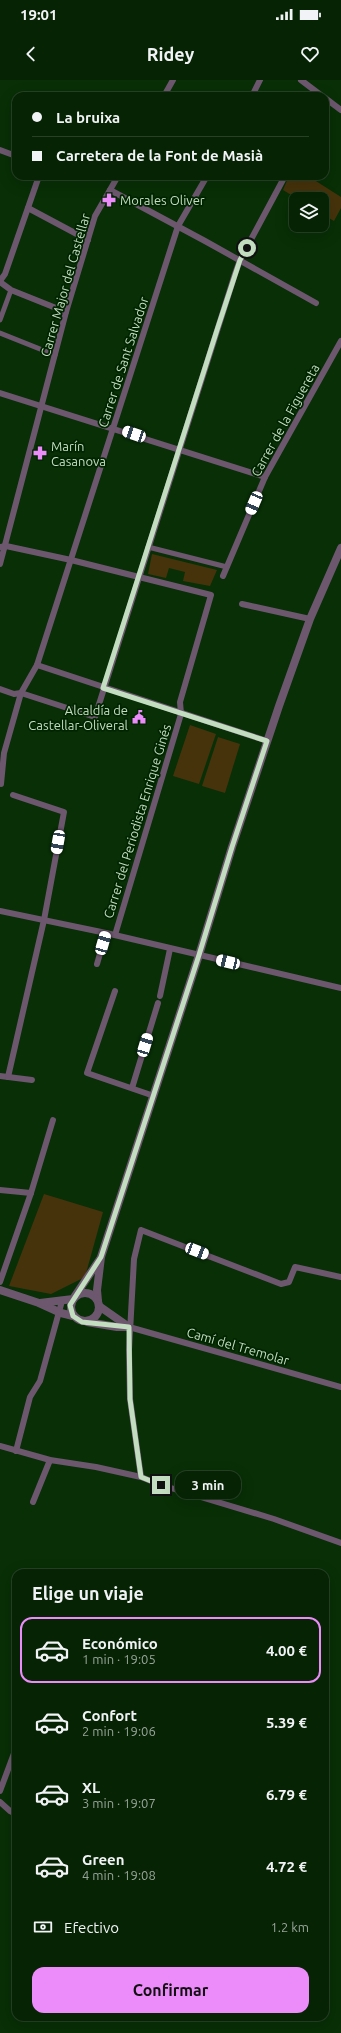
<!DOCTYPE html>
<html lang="es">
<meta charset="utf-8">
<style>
body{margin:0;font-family:Ubuntu,sans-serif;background:#142f13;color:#f1f3f6;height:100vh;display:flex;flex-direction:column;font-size:15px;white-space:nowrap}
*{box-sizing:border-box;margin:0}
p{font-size:13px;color:#98a49a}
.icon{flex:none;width:22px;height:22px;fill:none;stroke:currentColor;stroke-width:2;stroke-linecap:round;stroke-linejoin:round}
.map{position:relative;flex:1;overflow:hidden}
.drawer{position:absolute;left:12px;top:1489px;width:317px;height:452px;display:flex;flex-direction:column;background:#062304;border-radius:12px;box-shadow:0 4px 16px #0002,0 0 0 1px #274026}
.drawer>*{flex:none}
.hud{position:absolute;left:12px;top:12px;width:317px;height:88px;border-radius:12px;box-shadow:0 4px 16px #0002,0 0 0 1px #274026;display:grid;align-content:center;height:88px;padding:0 20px;background:#062304}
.controls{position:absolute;left:289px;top:112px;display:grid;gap:8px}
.controls a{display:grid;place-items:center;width:40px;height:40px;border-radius:8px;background:#062304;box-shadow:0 4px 16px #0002,0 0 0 1px #274026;font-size:20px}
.end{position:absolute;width:18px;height:18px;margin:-9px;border:5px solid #c2ddbf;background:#111;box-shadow:0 0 0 2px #111}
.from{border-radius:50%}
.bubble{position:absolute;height:28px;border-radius:12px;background:#062304;box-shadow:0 4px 16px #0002,0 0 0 1px #274026;font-size:13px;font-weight:700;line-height:28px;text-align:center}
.car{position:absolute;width:12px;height:24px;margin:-12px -6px;border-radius:5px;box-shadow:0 0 3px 1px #0007;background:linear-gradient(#fff 24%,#345 0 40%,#fff 0 76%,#345 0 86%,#fff 0)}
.hud b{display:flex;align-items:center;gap:14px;height:38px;font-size:15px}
.hud b+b{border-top:1px solid #274026}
.hud i{width:10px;height:10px;background:#f1f3f6}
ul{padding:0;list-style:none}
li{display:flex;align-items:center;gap:12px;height:66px;margin:0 8px 6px;padding:0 12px;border:2px solid transparent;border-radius:12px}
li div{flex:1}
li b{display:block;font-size:15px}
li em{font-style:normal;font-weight:700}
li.on{border-color:#ec8cfa}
li>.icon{width:36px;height:36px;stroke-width:1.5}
h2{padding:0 20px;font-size:18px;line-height:48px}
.pay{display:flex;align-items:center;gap:10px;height:44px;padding:0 20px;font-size:15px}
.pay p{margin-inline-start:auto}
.button{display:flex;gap:8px;margin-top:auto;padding:8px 20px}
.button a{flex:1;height:46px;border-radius:12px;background:#ec8cfa;color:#111;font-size:16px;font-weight:700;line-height:46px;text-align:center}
.status{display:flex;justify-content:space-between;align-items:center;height:28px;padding:0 20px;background:#062304;direction:ltr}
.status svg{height:11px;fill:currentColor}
header{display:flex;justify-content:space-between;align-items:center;height:52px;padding:0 20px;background:#062304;font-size:18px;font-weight:700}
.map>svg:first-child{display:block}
.green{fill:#46330c}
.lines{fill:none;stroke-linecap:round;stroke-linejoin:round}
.pedestrian{stroke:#6c576e;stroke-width:5}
.minor{stroke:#6c576e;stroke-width:6}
.tertiary{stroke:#6c576e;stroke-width:8}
.route{stroke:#c2ddbf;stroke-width:5}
.labels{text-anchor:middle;stroke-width:3.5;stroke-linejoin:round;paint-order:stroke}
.poi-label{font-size:13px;fill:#c2ddbf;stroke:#002500;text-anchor:start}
.street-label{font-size:13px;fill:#c2ddbf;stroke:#002500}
</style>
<div class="status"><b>19:01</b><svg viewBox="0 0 49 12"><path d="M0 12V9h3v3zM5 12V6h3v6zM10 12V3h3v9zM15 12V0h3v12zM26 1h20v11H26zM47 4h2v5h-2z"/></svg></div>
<header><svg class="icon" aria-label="back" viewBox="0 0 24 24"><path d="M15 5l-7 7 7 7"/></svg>Ridey<svg class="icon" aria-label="heart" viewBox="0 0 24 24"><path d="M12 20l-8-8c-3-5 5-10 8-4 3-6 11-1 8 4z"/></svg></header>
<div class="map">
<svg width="341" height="1953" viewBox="0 0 341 1953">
<rect width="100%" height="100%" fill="#082f06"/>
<!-- green -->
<g class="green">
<path d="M289 96H308L341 117V128L334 141 322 134V119H298L283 110Z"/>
<path d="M152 474 217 490 210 506 183 501 185 492 169 488 166 498 148 494Z"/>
<path d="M190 645 216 654 199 704 173 696Z"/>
<path d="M218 657 240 664 225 713 202 706Z"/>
<path d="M44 1114 103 1132 85 1197 51 1214 9 1206Z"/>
</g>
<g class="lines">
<!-- pedestrian -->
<g class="pedestrian">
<path d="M0 240 11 210"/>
<path d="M0 253 55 275"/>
<path d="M148 467 227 487"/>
</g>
<!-- minor -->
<g class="minor">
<path d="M301 0 322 16"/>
<path d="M164 16 173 0"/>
<path d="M252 16 260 0"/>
<path d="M325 18 341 30"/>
<path d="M0 70 16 76"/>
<path d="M110 110 205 161 316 223"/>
<path d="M28 128 88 160"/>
<path d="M0 201 5 194 39 96"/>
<path d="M0 202 11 210 66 232"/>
<path d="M0 313 265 397"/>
<path d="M0 467 6 466 71 480 211 515 180 622 181 634 115 855"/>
<path d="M0 484 66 232 95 136 118 96"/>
<path d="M223 496 265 397 341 261"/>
<path d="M242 524 310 539"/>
<path d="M37 585 267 661"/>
<path d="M0 609 14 614 21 613 95 637 235 194 240 180 285 96"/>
<path d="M1 704 4 673 21 613 37 585 178 146 207 96"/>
<path d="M0 831 106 853 341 908"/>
<path d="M97 884 106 853"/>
<path d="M115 911 87 993 154 1016"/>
<path d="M160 916 170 869"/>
<path d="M0 996 32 1000"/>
<path d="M8 997 44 840 64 732 13 715"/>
<path d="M132 1008 158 923"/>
<path d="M0 1110 31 1113"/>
<path d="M0 1202 31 1113 53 1040"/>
<path d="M129 1247 341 1307"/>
<path d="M0 1366 50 1380 96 1387 141 1397 161 1405 274 1439 341 1463"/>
<path d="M16 1371 30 1317 40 1301 62 1221"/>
<path d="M141 1397 130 1319 129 1270 134 1179 141 1150 281 1204 289 1202 295 1187 341 1197"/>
<path d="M33 1422 50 1380"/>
<path d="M0 1711 16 1668"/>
<path d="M0 1722 10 1731 16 1734"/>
</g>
<!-- tertiary -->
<g class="tertiary">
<path d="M0 1210 39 1223 61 1233 73 1236"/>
<circle cx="85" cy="1227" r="14"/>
<path d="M75 1216 100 1179"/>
<path d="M98 1221 97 1210 101 1177 199 875 232 767 279 626 310 539 341 468"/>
<path d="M40 1223 73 1219"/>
<path d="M99 1226 129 1247"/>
<path d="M87 1242 117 1247H129"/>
</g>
</g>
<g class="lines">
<!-- route -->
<path class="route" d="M161 1405 141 1397 130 1319 129 1247 82 1242 73 1236 70 1225 101 1177 199 875 232 767 267 661 103 608 217 250 240 180 247 168"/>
</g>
<!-- icons -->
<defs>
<g id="pharmacy-bare" transform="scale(1.08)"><path d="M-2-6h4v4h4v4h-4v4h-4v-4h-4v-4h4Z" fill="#ec8cfa" stroke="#002500" stroke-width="2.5" paint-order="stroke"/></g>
<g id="civic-bare" transform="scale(1.08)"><path d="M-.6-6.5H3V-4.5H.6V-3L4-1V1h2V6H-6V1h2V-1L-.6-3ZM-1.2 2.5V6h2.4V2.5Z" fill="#ec8cfa" stroke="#002500" stroke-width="2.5" paint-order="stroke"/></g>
</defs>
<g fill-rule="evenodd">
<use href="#pharmacy-bare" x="109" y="120"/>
<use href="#pharmacy-bare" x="40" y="373"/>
<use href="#civic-bare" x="139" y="637"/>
</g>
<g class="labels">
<!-- poi labels -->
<g class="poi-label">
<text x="120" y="125">Morales Oliver</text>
<text x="51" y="371">Marín<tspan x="51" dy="15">Casanova</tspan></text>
<text x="128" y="635" text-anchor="end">Alcaldía de<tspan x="128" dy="15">Castellar-Oliveral</tspan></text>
</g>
<!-- street labels -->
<g class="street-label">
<text transform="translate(65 205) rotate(-74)" y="5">Carrer Major del Castellar</text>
<text transform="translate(123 282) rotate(-72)" y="5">Carrer de Sant Salvador</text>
<text transform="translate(285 340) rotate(-61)" y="5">Carrer de la Figuereta</text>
<text transform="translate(137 741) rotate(-73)" y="5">Carrer del Periodista Enrique Ginés</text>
<text transform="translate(238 1266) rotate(16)" y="5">Camí del Tremolar</text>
</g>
</g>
</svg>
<div class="controls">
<a><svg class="icon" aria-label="layers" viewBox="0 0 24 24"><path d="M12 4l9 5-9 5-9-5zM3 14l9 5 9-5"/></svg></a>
</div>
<i class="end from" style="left:247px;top:168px"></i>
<i class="end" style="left:161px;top:1405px"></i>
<div class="bubble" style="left:175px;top:1391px;width:66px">3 min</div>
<i class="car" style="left:134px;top:354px;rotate:289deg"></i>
<i class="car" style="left:254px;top:423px;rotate:203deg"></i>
<i class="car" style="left:58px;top:762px;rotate:190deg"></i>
<i class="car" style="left:103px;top:863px;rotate:16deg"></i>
<i class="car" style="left:228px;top:882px;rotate:283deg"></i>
<i class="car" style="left:145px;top:965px;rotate:17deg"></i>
<i class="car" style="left:197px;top:1171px;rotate:111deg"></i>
<div class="hud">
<b><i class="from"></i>La bruixa</b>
<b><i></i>Carretera de la Font de Masià</b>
</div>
<section class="drawer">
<h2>Elige un viaje</h2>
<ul>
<li class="on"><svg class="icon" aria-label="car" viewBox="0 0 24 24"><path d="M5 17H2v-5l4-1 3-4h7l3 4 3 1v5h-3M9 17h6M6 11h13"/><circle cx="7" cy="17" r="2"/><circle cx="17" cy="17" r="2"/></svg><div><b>Económico</b><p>1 min · 19:05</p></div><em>4.00 €</em></li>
<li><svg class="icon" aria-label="car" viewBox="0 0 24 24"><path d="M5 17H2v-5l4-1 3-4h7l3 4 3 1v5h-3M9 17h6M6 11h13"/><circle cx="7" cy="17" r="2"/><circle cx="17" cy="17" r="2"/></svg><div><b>Confort</b><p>2 min · 19:06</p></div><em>5.39 €</em></li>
<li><svg class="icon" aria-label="car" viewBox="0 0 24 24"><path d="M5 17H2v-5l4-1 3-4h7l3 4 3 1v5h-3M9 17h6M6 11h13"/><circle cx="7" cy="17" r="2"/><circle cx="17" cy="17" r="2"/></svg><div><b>XL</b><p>3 min · 19:07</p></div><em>6.79 €</em></li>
<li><svg class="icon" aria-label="car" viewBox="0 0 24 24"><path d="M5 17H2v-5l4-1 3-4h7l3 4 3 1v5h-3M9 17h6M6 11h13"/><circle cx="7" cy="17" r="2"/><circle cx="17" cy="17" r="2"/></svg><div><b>Green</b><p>4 min · 19:08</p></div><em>4.72 €</em></li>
</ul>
<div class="pay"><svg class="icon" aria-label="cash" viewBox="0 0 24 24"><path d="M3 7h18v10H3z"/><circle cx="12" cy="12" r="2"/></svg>Efectivo<p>1.2 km</p></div>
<div class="button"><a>Confirmar</a></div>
</section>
</div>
